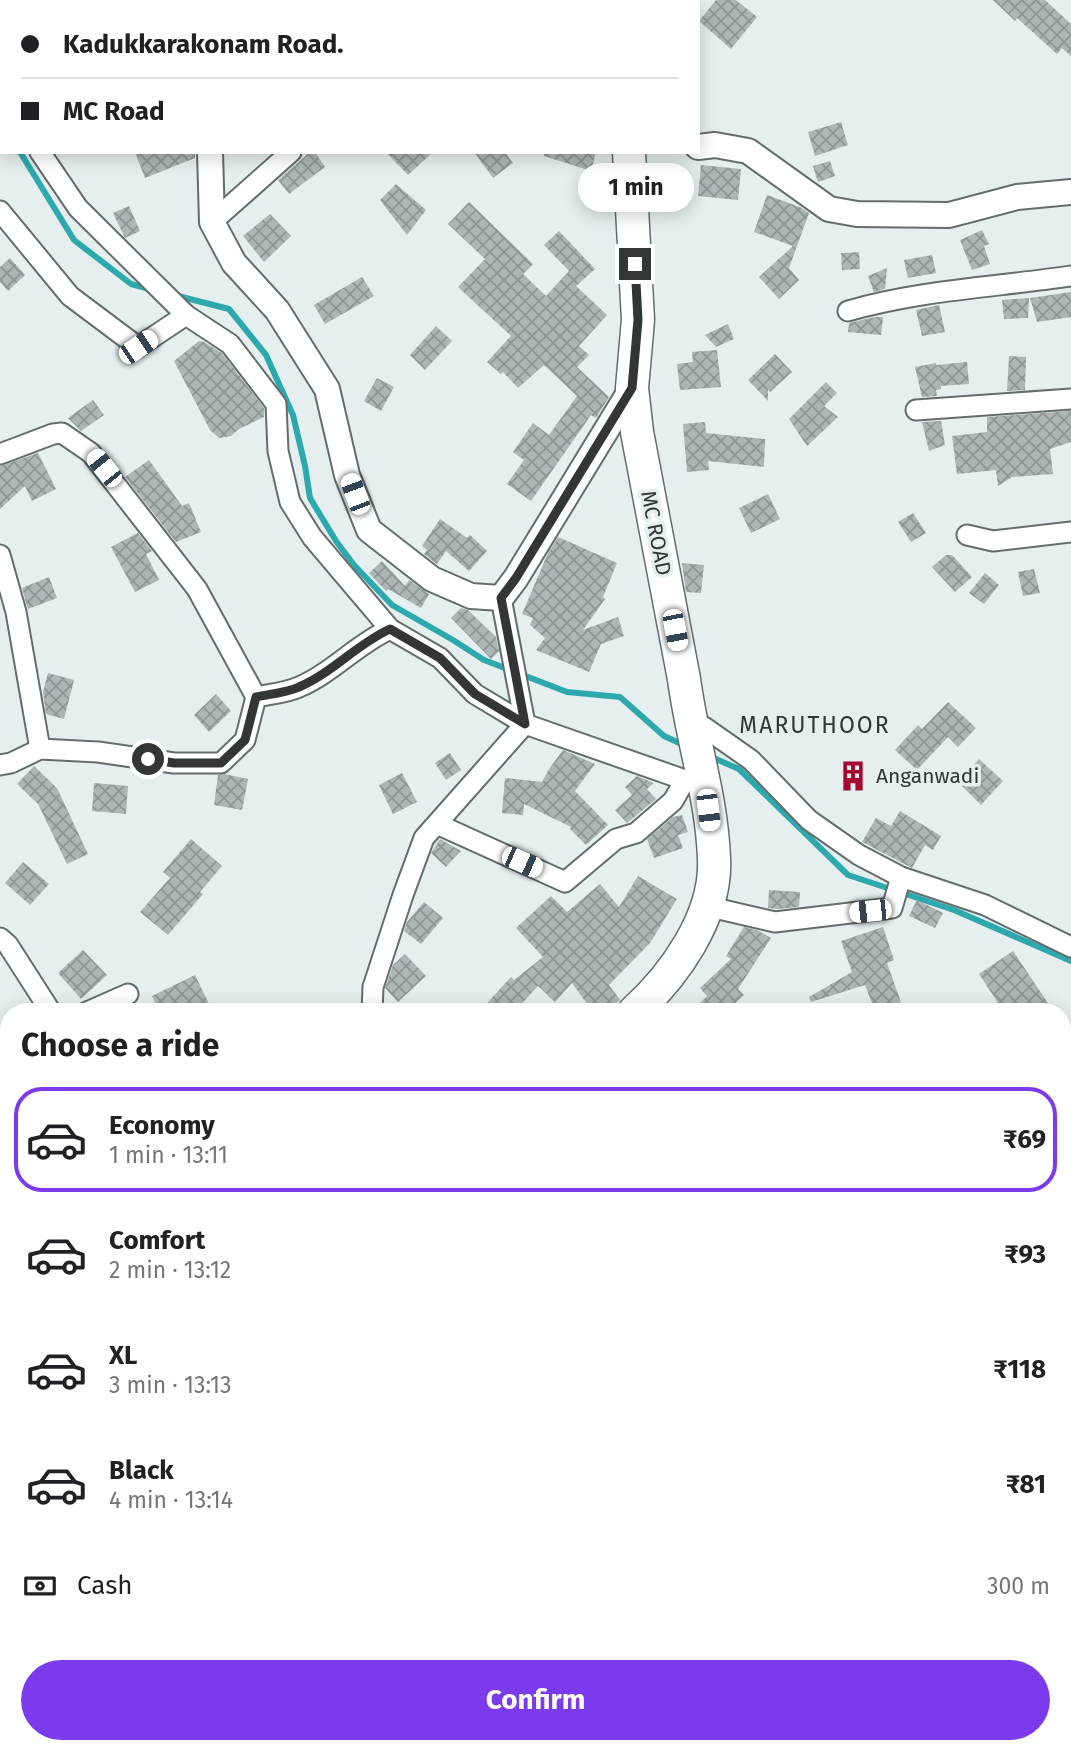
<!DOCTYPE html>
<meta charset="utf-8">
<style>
body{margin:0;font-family:"Fira Sans",sans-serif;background:#f6f6f6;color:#202124;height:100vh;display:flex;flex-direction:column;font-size:26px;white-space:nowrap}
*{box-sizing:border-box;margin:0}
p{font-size:23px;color:#757577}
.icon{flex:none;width:38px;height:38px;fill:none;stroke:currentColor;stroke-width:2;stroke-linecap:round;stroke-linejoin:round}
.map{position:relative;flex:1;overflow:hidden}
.side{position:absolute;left:0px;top:1003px;width:1071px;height:751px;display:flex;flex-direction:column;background:#fff;border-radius:28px 28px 0 0;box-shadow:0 4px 18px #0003}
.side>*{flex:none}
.banner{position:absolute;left:0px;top:0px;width:700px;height:154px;box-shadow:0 4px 18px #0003;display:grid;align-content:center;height:154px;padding:0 21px;background:#fff}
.end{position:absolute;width:32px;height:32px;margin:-16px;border:9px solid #323636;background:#fff;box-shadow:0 0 0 4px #fff}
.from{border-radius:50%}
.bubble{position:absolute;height:49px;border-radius:24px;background:#fff;box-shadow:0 4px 18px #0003;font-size:23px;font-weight:700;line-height:49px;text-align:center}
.car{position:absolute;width:21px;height:42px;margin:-21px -10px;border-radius:9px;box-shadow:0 0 5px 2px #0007;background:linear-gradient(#fff 24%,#345 0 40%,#fff 0 76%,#345 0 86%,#fff 0)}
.banner b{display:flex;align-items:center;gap:24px;height:66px;font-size:26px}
.banner b+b{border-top:2px solid #e0e0e0}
.banner i{width:18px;height:18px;background:#202124}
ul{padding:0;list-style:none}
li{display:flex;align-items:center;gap:21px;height:105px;margin:0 14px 10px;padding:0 7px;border:4px solid transparent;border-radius:28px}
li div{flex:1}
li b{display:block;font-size:26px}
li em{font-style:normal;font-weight:700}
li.on{border-color:#7c3aed}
li>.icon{width:63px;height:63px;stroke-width:1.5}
h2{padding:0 21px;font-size:32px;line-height:84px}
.pay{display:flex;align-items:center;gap:18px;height:77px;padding:0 21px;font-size:26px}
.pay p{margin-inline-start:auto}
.action{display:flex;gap:14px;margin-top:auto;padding:14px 21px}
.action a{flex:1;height:80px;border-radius:42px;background:#7c3aed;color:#fff;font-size:28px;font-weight:700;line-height:80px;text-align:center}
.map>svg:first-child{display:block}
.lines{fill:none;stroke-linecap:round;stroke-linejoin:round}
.stream{stroke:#2da9ad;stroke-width:6}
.building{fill:url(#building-cross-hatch)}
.minor-casing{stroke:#646c6c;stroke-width:23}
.tertiary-casing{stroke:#646c6c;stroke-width:28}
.primary-casing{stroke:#646c6c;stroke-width:35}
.minor{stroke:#fff;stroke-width:19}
.tertiary{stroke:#fff;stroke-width:24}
.primary{stroke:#fff;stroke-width:32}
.route{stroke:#323636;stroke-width:9}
.labels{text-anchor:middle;stroke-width:7;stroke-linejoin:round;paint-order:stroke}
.street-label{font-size:21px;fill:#323636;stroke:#e6efef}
.poi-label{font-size:21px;fill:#323636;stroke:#e6efef;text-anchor:start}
.neighbourhood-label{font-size:23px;letter-spacing:2px;fill:#323636;stroke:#e6efef}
</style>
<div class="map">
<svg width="1071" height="1753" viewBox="0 0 1071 1753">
<defs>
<pattern id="building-cross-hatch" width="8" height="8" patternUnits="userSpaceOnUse" patternTransform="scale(1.75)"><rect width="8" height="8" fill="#adb6b6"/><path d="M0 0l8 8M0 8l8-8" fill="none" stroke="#8d9595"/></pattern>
</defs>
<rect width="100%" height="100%" fill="#e6efef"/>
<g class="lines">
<!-- stream -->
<g class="stream">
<path d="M0 120 2 123"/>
<path d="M20 152 74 240 131 284 150 289"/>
<path d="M174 295 229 309 266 355 293 415 305 466 310 498 336 541 354 565 392 605 453 640 484 660 567 692 620 697 664 736 686 746"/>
<path d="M709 756 739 769 848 875 954 910 1071 961"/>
</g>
</g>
<!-- building -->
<g class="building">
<path d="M716 0H736L757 17 731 49 699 21Z"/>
<path d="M993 0H1045L1071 24V56L1062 48 1057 54 1017 18 1015 21Z"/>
<path d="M841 122 848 145 815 156 808 132Z"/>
<path d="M135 152H195V158L145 178Z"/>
<path d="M310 152H315L325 167 289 194 278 180Z"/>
<path d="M386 152H433L408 175Z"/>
<path d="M474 152H505L513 163 493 178Z"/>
<path d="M544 152H596L591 171 544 156Z"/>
<path d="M830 161 835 176 818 182 813 166Z"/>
<path d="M701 165 741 169 738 200 698 196Z"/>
<path d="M396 184 426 210 407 235 380 200Z"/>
<path d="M767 195 800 207 809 213 789 268 799 280 779 299 759 277 793 246 754 232Z"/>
<path d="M469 202 533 264 523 274 546 296 569 271 544 245 559 231 595 269 576 286 607 315 579 346 589 355 577 367 609 397 596 418 591 415 531 501 507 484 524 460 513 452 533 423 549 435 577 396 544 365 518 388 503 372 501 374 487 362 511 336 458 287 485 259 448 224Z"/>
<path d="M129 206 140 231 125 238 113 213Z"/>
<path d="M270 214 291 236 264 262 243 236Z"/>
<path d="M982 230 989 244 984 246 990 264 972 270 960 240Z"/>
<path d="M859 252 860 269 842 270 841 253Z"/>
<path d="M932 255 936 273 908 278 904 260Z"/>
<path d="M10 258 25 275 8 291 0 282V267Z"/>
<path d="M887 268 885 289 874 292 868 276Z"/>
<path d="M362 277 374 296 325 324 314 305Z"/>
<path d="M1071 292V317L1037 322 1030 298Z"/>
<path d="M1029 298 1028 318 1004 319 1002 300Z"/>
<path d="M939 305 945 332 922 336 916 310Z"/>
<path d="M875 317H883L881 335 848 332 849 323Z"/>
<path d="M728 324 734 339 716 347 705 335Z"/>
<path d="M436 326 452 341 425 370 410 355Z"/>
<path d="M199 341 204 342 222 353 264 408V417L239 429 231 436 219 438 210 430 174 361Z"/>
<path d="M717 350 721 387 680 390 677 364 693 362 692 352Z"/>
<path d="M775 354 792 372 770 392 768 389V401L748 380Z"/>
<path d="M1009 356 1026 357 1025 390 1007 391Z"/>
<path d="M967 362 969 384 941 386V389L936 390 937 396 922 397 915 367 936 363V365Z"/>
<path d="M377 378 394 387 381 411 364 401Z"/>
<path d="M826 382 837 393 824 406 838 417 807 446 789 419Z"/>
<path d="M93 400 104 415 81 431 68 418Z"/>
<path d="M1069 411 1071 412V442L1050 449 1053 474 1012 477 998 486 996 470 957 474 952 436 987 432V417Z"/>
<path d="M941 421 945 445 929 451 922 422Z"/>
<path d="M705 422 706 433 765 439 764 467 708 461 709 470 687 472 683 424Z"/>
<path d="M38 453 56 489 32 501 25 486 0 509V466Z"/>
<path d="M149 460 182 506 189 503 201 532 176 542 125 477Z"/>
<path d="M768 494 780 519 751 533 739 508Z"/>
<path d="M913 513 926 533 911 542 898 522Z"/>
<path d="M440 519 467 538 470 535 487 551 469 571 446 551 437 564 424 554 427 550 422 546Z"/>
<path d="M138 533 152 551 146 554 159 580 135 592 111 547Z"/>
<path d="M558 537 617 563 603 597 605 599 583 630 618 617 624 636 601 644 589 672 536 650 545 638 530 625 533 618 522 614 548 553Z"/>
<path d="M946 555H952L972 577 955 592 932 567Z"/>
<path d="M382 561 405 586 409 580 429 594 421 608 388 589 386 591 369 573Z"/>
<path d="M682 563 704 565 701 593 686 592Z"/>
<path d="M1034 569 1040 593 1023 596 1018 572Z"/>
<path d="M985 573 999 585 984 604 969 593Z"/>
<path d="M49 577 57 598 28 609 22 588Z"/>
<path d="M461 608 468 610 496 637 499 651 491 659 451 618Z"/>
<path d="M48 673 74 680 64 719 46 714 43 692Z"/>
<path d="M216 694 231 711 209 732 194 715Z"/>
<path d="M948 702 976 728 958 747 948 737 917 770 895 750 918 725 922 729Z"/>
<path d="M563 750 595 764 575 791 608 825 586 845 570 829 571 827 524 804 523 815 502 813 505 778 542 782 549 769Z"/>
<path d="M450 753 461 770 446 780 435 763Z"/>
<path d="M979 759 1003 781 981 805 958 782Z"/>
<path d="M34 766 57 788 88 854 67 864 38 804 17 784Z"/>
<path d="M402 773 417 802 393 814 379 785Z"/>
<path d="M224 774 248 779 242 810 214 805 218 775Z"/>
<path d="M637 776 654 783 647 789 656 799 627 823 615 810 632 795 625 787Z"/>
<path d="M94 783 128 786 126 814 92 811Z"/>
<path d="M900 811 941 836 933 850 925 845 912 868 862 842 876 818 891 826Z"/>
<path d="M682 815 688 832 678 835 683 848 654 858 647 839 673 817Z"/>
<path d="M191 839 222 866 200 892 203 894 168 935 140 912 170 878 163 872Z"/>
<path d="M440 839 461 851 446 867 431 853Z"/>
<path d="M23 862 49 884 30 905 5 883Z"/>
<path d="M638 876 677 899 650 943 609 985 620 1000 605 1012H593L572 983 555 1002 538 986 514 1012H479L511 977 514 980 543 957 516 928 551 896 567 912 600 884 619 907Z"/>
<path d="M769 890 800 892 799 907 777 909 768 908Z"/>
<path d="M917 900 943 913 935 928 909 916Z"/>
<path d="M424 902 443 918 421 944 404 931 407 922Z"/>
<path d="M744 927 757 930 771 938 738 989 744 995 726 1012H691L707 996 700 988 731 959 726 956Z"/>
<path d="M883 927 894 960 887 963 901 1002 875 1011 865 985 811 1002 809 997 852 972 841 941Z"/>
<path d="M83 950 107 975 81 999 58 973Z"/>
<path d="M1013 951 1054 1012H1004L979 974Z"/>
<path d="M405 954 426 976 398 1002 385 988 393 965Z"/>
<path d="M195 975 210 1006 199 1012H160L152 996Z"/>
</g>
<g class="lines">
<!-- minor casing -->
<g class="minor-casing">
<g id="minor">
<path d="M0 42 2 47"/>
<path d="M40 152 78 208 186 315"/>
<path d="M0 211 70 296 138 347 186 315 230 344 276 404 278 451 290 502 312 537 390 629 440 658 475 694 525 724 685 780 705 785"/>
<path d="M212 222 291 152"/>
<path d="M848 311C920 290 997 287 1071 276"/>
<path d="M916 410 1071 399"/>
<path d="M0 454 53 434 62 433 91 453 197 589 256 697"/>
<path d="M967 535 993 541 1071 532"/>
<path d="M0 555 16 612 40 749"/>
<path d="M501 598 525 724"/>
<path d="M704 727 751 760 809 820 859 855 901 877 985 905 1071 947"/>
<path d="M0 765 11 763 40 749 98 752 174 763H221L245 740 256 697C270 694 286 693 299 687 332 673 357 644 390 629"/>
<path d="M437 824 565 882 616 839 636 833 673 801 685 780"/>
<path d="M706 906 775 922 892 908 901 877"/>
<path d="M0 938 8 945 51 1012"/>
<path d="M87 1012 128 994"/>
<path d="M372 1012 373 987 403 895 424 838 525 724"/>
<path d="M0 1218 9 1219"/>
<path d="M1062 1487 1071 1491"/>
<path d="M704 1753 709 1745"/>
</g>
</g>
<!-- tertiary casing -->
<g class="tertiary-casing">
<g id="tertiary">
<path d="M155 0 157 2"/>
<path d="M698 147 715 145 748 151 829 209 857 214 949 215 1017 197 1071 192"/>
<path d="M210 152 212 222 234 263 277 310 327 389 347 475 369 530 432 579 471 596 501 598 516 578 632 388"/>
</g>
</g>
<!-- primary casing -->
<g class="primary-casing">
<g id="primary">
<path d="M634 2 635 0"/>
<path d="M629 152 638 320 632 388 637 432 684 679C692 740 712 798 714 859 717 916 674 976 634 1012"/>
<path d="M337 1753 340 1745"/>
</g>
</g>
<!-- minor -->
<use href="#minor" class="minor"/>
<!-- tertiary -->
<use href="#tertiary" class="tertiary"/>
<!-- primary -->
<use href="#primary" class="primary"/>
</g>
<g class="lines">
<!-- route -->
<path class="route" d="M148 759 174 763H221L245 740 256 697C270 694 286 693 299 687 332 673 357 644 390 629L440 658 475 694 525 724 501 598 516 578 632 388 638 320 635 264"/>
</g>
<!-- icons -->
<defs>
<g id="building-bare" transform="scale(2.415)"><path d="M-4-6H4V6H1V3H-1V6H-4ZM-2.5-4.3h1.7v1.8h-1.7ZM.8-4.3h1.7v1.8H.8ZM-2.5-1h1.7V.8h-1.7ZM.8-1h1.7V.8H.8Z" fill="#a40730" stroke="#e6efef" stroke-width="2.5" paint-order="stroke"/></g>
</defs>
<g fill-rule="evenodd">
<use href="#building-bare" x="853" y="776"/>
</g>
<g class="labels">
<!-- street labels -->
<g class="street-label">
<text transform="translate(656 533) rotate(79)" y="7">MC ROAD</text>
</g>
<!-- poi labels -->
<g class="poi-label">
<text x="876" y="783">Anganwadi</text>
</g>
<!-- neighbourhood labels -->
<g class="neighbourhood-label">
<text x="815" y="733">MARUTHOOR</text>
</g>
</g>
</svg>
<i class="end from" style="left:148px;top:759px"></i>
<i class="end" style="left:635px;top:264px"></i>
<div class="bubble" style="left:578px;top:163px;width:116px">1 min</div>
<i class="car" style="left:138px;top:347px;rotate:56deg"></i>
<i class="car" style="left:104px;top:468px;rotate:321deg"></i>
<i class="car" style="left:355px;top:494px;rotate:339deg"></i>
<i class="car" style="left:675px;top:630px;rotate:169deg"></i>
<i class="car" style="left:708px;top:810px;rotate:173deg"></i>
<i class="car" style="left:522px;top:862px;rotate:114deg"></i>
<i class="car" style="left:870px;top:911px;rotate:264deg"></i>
<div class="banner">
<b><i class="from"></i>Kadukkarakonam Road.</b>
<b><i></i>MC Road</b>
</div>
<section class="side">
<h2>Choose a ride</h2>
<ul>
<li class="on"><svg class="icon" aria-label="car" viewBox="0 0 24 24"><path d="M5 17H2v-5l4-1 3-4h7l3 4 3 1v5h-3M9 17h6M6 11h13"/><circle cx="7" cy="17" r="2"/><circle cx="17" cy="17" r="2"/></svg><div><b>Economy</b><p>1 min · 13:11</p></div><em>₹69</em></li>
<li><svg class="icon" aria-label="car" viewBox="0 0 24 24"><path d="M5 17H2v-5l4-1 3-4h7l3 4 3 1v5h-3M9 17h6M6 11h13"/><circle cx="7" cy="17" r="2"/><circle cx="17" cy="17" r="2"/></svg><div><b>Comfort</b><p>2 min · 13:12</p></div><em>₹93</em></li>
<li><svg class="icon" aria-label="car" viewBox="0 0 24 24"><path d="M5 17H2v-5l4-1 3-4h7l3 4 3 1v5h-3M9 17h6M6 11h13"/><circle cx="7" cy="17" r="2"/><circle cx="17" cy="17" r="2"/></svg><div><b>XL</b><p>3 min · 13:13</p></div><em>₹118</em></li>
<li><svg class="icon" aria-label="car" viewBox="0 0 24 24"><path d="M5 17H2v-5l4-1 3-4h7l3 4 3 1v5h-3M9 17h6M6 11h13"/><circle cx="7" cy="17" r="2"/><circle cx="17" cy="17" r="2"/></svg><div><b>Black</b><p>4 min · 13:14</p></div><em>₹81</em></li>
</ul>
<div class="pay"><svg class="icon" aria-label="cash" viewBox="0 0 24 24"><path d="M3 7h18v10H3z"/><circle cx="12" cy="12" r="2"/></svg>Cash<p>300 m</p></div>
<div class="action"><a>Confirm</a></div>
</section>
</div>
